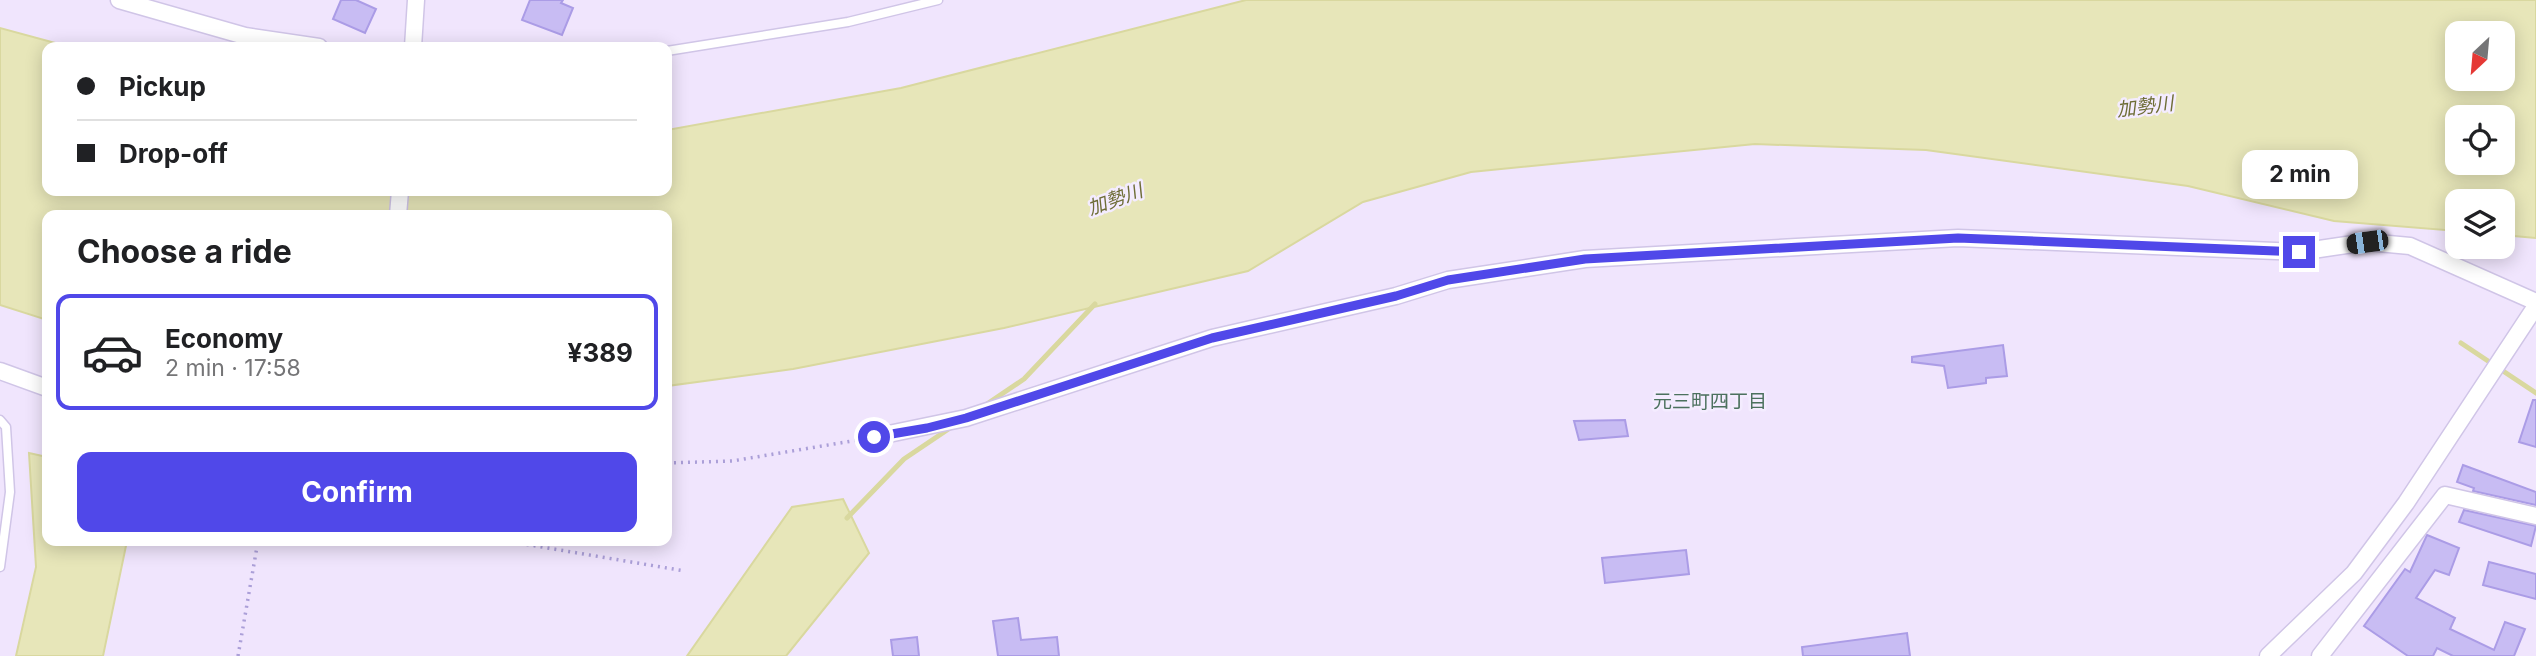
<!DOCTYPE html>
<meta charset="utf-8">
<style>
body{margin:0;font-family:Inter,"Noto Sans JP",sans-serif;background:#f6f6f6;color:#202124;height:100vh;display:flex;flex-direction:column;font-size:26px;white-space:nowrap}
*{box-sizing:border-box;margin:0}
p{font-size:23px;color:#757577}
.icon{flex:none;width:38px;height:38px;fill:none;stroke:currentColor;stroke-width:2;stroke-linecap:round;stroke-linejoin:round}
.map{position:relative;flex:1;overflow:hidden}
.sheet{position:absolute;left:42px;top:210px;width:630px;height:336px;display:flex;flex-direction:column;background:#fff;border-radius:14px;box-shadow:0 4px 18px #0003}
.sheet>*{flex:none}
.banner{position:absolute;left:42px;top:42px;width:630px;height:154px;border-radius:14px;box-shadow:0 4px 18px #0003;display:grid;align-content:center;height:154px;padding:0 35px;background:#fff}
.needle{width:46px;rotate:206deg}
.tools{position:absolute;left:2445px;top:21px;display:grid;gap:14px}
.tools a{display:grid;place-items:center;width:70px;height:70px;border-radius:14px;background:#fff;box-shadow:0 4px 18px #0003;font-size:35px}
.end{position:absolute;width:32px;height:32px;margin:-16px;border:9px solid #5048e9;background:#fff;box-shadow:0 0 0 4px #fff}
.from{border-radius:50%}
.bubble{position:absolute;height:49px;border-radius:14px;background:#fff;box-shadow:0 4px 18px #0003;font-size:23px;font-weight:700;line-height:49px;text-align:center}
.car{position:absolute;width:21px;height:42px;margin:-21px -10px;border-radius:9px;box-shadow:0 0 5px 2px #0007;background:linear-gradient(#222 24%,#8ab4d8 0 40%,#222 0 76%,#8ab4d8 0 86%,#222 0)}
.banner b{display:flex;align-items:center;gap:24px;height:66px;font-size:26px}
.banner b+b{border-top:2px solid #e0e0e0}
.banner i{width:18px;height:18px;background:#202124}
ul{padding:0;list-style:none}
li{display:flex;align-items:center;gap:21px;height:116px;margin:0 14px 10px;padding:0 21px;border:4px solid transparent;border-radius:14px}
li div{flex:1}
li b{display:block;font-size:26px}
li em{font-style:normal;font-weight:700}
li.current{border-color:#5048e9}
li>.icon{width:63px;height:63px;stroke-width:1.5}
h2{padding:0 35px;font-size:32px;line-height:84px}
.primary-button{display:flex;gap:14px;margin-top:auto;padding:14px 35px}
.primary-button a{flex:1;height:80px;border-radius:14px;background:#5048e9;color:#fff;font-size:28px;font-weight:700;line-height:80px;text-align:center}
.map>svg:first-child{display:block}
.water{fill:#e7e6b9;stroke:#d9d89f;stroke-width:2;fill-rule:evenodd}
.lines{fill:none;stroke-linecap:round;stroke-linejoin:round}
.stream{stroke:#d9d89f;stroke-width:5}
.building{fill:#c8bcf3;stroke:#ab9ce6;stroke-width:2}
.service-casing{stroke:#d0c5e7;stroke-width:11}
.minor-casing{stroke:#d0c5e7;stroke-width:19}
.path{stroke:#ab9fd8;stroke-width:3.5;stroke-dasharray:2 5;stroke-linecap:butt}
.service{stroke:#fff;stroke-width:8}
.minor{stroke:#fff;stroke-width:16}
.route{stroke:#5048e9;stroke-width:9}
.labels{text-anchor:middle;stroke-width:5;stroke-linejoin:round;paint-order:stroke}
.water-label{font-size:19px;font-style:italic;fill:#6e6d37;stroke:#f4ecff}
.neighbourhood-label{font-size:19px;fill:#4c715e;stroke:#f4ecff}
</style>
<div class="map">
<svg width="2536" height="656" viewBox="0 0 2536 656">
<rect width="100%" height="100%" fill="#f0e5fd"/>
<!-- water -->
<g class="water">
<path d="M1246 0H2536V238L2503 235 2502 201H2457V231L2334 221 2188 186 1926 150 1755 144 1471 172 1363 202 1248 271 1004 328 793 369 667 386V215H47V320L0 305V28L70 47H47V191H667V130L901 88ZM2457 33H2502V79H2457ZM2457 117H2502V163H2457Z"/>
<path d="M29 453 47 457V541H127L103 656H16L36 567Z"/>
<path d="M843 499 869 553 786 656H687L792 507Z"/>
</g>
<g class="lines">
<!-- stream -->
<g class="stream">
<path d="M2461 343 2536 393"/>
<path d="M984 406 1024 379 1095 304"/>
<path d="M847 518 904 459 953 426"/>
</g>
</g>
<!-- building -->
<g class="building">
<path d="M341 0H356L376 9 365 33 333 19Z"/>
<path d="M530 0H563L561 3 573 8 562 35 522 20Z"/>
<path d="M2003 345 2007 376 1986 378V383L1948 388 1944 366 1912 362V357Z"/>
<path d="M2533 400H2536V447L2519 442Z"/>
<path d="M1625 420 1628 436 1579 440 1574 421Z"/>
<path d="M2463 465 2536 492V505L2473 491 2474 488 2457 482Z"/>
<path d="M2464 510 2536 526 2531 546 2459 522Z"/>
<path d="M2427 535 2459 548 2449 575 2435 570 2416 598 2455 618 2450 629 2494 650 2505 622 2525 629 2514 656H2453L2437 648 2433 656H2408L2364 626 2405 569 2410 572Z"/>
<path d="M1686 550 1689 574 1605 583 1602 558Z"/>
<path d="M2489 562 2536 574V599L2483 585Z"/>
<path d="M1018 618 1021 640 1057 637 1059 656H998L993 621Z"/>
<path d="M1907 633 1910 656H1803L1802 647Z"/>
<path d="M917 637 919 656H893L891 640Z"/>
</g>
<g class="lines">
<!-- service casing -->
<g class="service-casing">
<g id="service">
<path d="M667 51 848 22 938 0"/>
<path d="M0 420 6 427 10 492 0 567"/>
</g>
</g>
<!-- minor casing -->
<g class="minor-casing">
<g id="minor">
<path d="M119 0 245 36 319 47"/>
<path d="M413 47 416 0"/>
<path d="M398 215 400 191"/>
<path d="M0 371 47 388"/>
<path d="M874 437 966 418 1212 338 1396 296 1448 280 1585 259 1958 238 2299 252 2367 242 2410 246 2536 302"/>
<path d="M2268 656 2354 573 2406 503 2536 306"/>
<path d="M2320 656 2445 495 2536 516"/>
</g>
</g>
<!-- path -->
<g class="path">
<path d="M667 463 732 461 858 440"/>
<path d="M506 541 685 571"/>
<path d="M238 656 258 541"/>
</g>
<!-- service -->
<use href="#service" class="service"/>
<!-- minor -->
<use href="#minor" class="minor"/>
</g>
<g class="lines">
<!-- route -->
<path class="route" d="M874 437 927 428 966 418 1212 338 1396 296 1448 280 1585 259 1958 238 2299 252"/>
</g>
<g class="labels">
<!-- water labels -->
<g class="water-label">
<text transform="translate(2145 106) rotate(-7)" y="7">加勢川</text>
<text transform="translate(1115 199) rotate(-20)" y="7">加勢川</text>
</g>
<!-- neighbourhood labels -->
<g class="neighbourhood-label">
<text x="1710" y="408">元三町四丁目</text>
</g>
</g>
</svg>
<div class="tools">
<a><svg class="needle" viewBox="-14 -14 28 28"><path d="M0-13l5 13h-10z" fill="#e53935"/><path d="M0 13l5-13h-10z" fill="#757577"/></svg></a>
<a><svg class="icon" aria-label="locate" viewBox="0 0 24 24"><circle cx="12" cy="12" r="6"/><path d="M12 2v4M12 18v4M2 12h4M18 12h4"/></svg></a>
<a><svg class="icon" aria-label="layers" viewBox="0 0 24 24"><path d="M12 4l9 5-9 5-9-5zM3 14l9 5 9-5"/></svg></a>
</div>
<i class="end from" style="left:874px;top:437px"></i>
<i class="end" style="left:2299px;top:252px"></i>
<div class="bubble" style="left:2242px;top:150px;width:116px">2 min</div>
<i class="car" style="left:2367px;top:242px;rotate:262deg"></i>
<div class="banner">
<b><i class="from"></i>Pickup</b>
<b><i></i>Drop-off</b>
</div>
<section class="sheet">
<h2>Choose a ride</h2>
<ul>
<li class="current"><svg class="icon" aria-label="car" viewBox="0 0 24 24"><path d="M5 17H2v-5l4-1 3-4h7l3 4 3 1v5h-3M9 17h6M6 11h13"/><circle cx="7" cy="17" r="2"/><circle cx="17" cy="17" r="2"/></svg><div><b>Economy</b><p>2 min · 17:58</p></div><em>¥389</em></li>
</ul>
<div class="primary-button"><a>Confirm</a></div>
</section>
</div>
